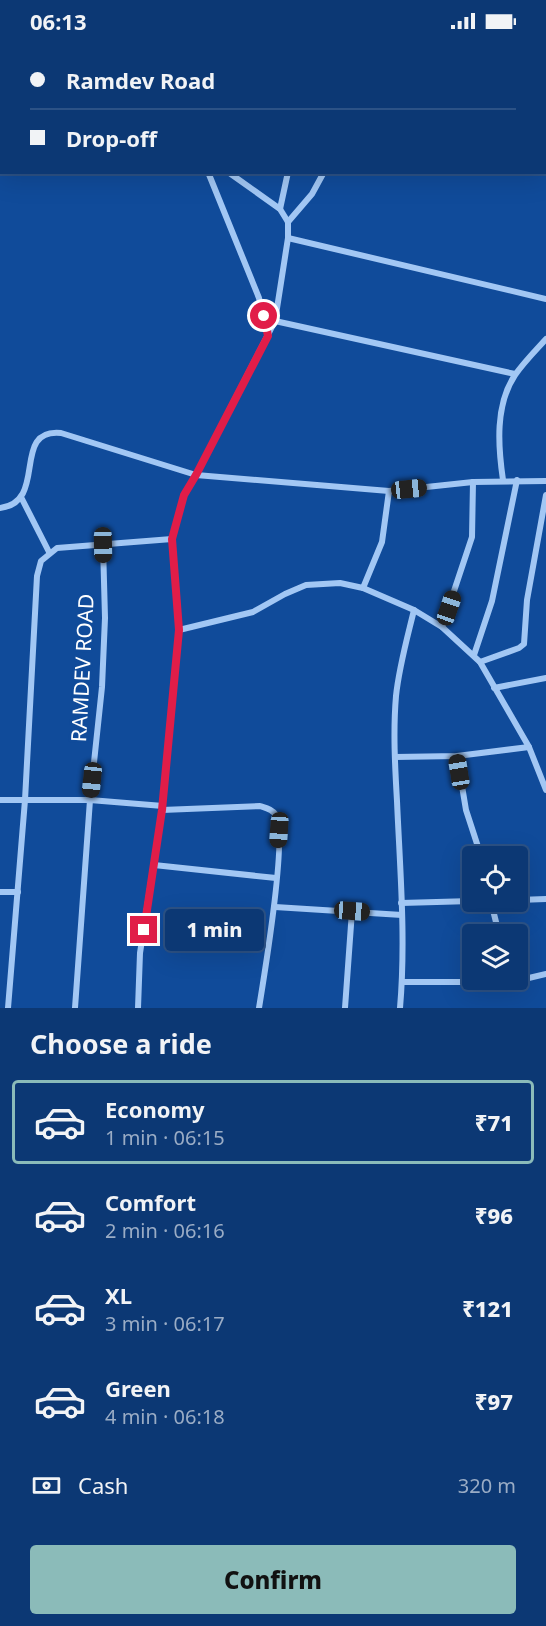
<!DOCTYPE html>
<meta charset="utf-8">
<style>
body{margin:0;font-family:"Noto Sans",sans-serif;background:#1a437c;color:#f1f3f6;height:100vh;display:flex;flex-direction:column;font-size:22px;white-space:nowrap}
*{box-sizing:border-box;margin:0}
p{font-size:20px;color:#9aacc5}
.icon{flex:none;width:33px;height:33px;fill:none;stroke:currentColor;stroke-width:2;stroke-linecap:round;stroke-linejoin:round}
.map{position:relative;height:966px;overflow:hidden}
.side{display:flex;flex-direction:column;background:#0c3874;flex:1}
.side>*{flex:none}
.top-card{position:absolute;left:0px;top:0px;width:546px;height:132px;box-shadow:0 6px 24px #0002,0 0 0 2px #2c5286;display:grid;align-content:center;height:132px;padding:0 30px;background:#0c3874}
.tools{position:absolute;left:462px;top:804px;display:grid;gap:12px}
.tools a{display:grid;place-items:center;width:66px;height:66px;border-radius:6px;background:#0c3874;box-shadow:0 6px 24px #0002,0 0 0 2px #2c5286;font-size:30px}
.end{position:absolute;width:27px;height:27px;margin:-14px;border:8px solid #e11d48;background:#fff;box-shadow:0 0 0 3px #fff}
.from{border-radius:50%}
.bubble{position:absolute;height:42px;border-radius:6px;background:#0c3874;box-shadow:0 6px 24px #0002,0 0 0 2px #2c5286;font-size:20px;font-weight:800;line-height:42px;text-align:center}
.car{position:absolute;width:18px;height:36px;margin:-18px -9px;border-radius:8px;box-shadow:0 0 4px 2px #0007;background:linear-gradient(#222 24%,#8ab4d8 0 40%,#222 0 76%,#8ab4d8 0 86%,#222 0)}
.top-card b{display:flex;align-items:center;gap:21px;height:57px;font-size:22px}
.top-card b+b{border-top:2px solid #2c5286}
.top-card i{width:15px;height:15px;background:#f1f3f6}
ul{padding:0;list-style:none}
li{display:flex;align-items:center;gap:18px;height:84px;margin:0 12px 9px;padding:0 18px;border:3px solid transparent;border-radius:6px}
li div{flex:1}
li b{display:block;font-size:22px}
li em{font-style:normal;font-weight:800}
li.on{border-color:#8bbbb9}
li>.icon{width:54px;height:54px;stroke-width:1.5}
h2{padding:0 30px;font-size:27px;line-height:72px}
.pay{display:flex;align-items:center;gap:15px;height:66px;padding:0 30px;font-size:22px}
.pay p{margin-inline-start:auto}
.action{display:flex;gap:12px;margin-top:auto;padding:12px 30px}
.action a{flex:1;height:69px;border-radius:6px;background:#8bbbb9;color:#111;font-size:24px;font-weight:800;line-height:69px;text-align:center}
.status{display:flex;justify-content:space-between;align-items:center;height:42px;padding:0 30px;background:#0c3874;direction:ltr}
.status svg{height:16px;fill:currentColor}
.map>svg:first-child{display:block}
.green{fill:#2364b8}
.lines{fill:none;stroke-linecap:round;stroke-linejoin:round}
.minor{stroke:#a2c7f4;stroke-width:6}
.route{stroke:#e11d48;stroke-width:8}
.labels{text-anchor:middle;stroke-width:5;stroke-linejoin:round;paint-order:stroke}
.street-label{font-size:21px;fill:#fff;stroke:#104b9a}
</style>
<div class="status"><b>06:13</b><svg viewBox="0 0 49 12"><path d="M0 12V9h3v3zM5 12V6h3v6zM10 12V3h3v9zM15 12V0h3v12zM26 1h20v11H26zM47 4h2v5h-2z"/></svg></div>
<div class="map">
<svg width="546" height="966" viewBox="0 0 546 966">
<rect width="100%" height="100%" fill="#104b9a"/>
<!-- green -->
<path class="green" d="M0 0H110L113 1 2 2 0 82Z"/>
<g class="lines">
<!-- minor -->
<g class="minor">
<path d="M169 0V2"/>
<path d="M215 0 216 2"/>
<path d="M306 2V0"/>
<path d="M544 79H546"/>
<path d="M208 130 259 256 268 293"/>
<path d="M280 167 288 130"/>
<path d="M288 180 312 152 324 130"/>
<path d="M288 196 546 257"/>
<path d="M275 279 515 332"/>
<path d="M503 438C498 404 495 363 515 333 524 320 536 308 546 297"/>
<path d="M21 455 49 510"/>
<path d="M0 466C49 460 10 386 61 391L196 433 389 449 473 440 546 439"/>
<path d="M363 546 382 500 389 449"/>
<path d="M442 585 472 495 473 440"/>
<path d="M179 588 253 570 285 552 306 543 340 541 363 546 414 568 442 585 480 620 529 705 546 748"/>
<path d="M474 613 492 559 517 438"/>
<path d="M480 620 519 606 524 602 527 558 546 453"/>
<path d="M494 646 546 636"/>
<path d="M457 714 466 768 481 814"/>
<path d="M395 715 457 714 529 705"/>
<path d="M0 758H90L163 764"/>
<path d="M162 768 260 764C266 766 272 767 276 773 288 793 264 935 259 966"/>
<path d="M154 823 276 836"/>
<path d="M0 850H18"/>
<path d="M518 858 546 857"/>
<path d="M491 860 499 892"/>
<path d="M401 861 472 859"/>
<path d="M275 865 402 873"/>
<path d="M402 940H512L546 932"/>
<path d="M8 966 25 758 37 534 41 519 57 506 172 497 184 453 196 433 275 279 288 196V180L280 167 228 130"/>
<path d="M75 966 90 758 102 645 105 576 103 503"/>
<path d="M138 966 140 911 162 768 179 588 172 497"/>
<path d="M345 966 352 869"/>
<path d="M400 966C406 897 400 828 397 759 395 725 393 689 396 654 399 625 407 597 414 568"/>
</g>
</g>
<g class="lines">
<!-- route -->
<path class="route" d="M144 888 162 768 179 588 172 497 184 453 196 433 268 294 264 274"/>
</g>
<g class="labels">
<!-- street labels -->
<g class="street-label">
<text transform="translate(83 626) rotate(-87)" y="7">RAMDEV ROAD</text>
</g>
</g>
</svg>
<div class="tools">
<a><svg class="icon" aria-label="locate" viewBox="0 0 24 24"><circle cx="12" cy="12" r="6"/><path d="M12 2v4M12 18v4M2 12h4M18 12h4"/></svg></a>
<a><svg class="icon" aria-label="layers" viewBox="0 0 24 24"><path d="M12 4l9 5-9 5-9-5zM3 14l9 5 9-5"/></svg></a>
</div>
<i class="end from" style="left:264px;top:274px"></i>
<i class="end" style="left:144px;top:888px"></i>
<div class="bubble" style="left:165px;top:867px;width:99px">1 min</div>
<i class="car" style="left:409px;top:447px;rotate:84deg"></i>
<i class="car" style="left:103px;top:503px;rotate:179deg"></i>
<i class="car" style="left:449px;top:566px;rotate:19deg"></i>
<i class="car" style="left:459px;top:730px;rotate:351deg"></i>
<i class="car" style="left:92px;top:738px;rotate:186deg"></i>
<i class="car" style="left:279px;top:788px;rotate:184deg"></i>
<i class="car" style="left:352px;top:869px;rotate:94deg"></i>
<div class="top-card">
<b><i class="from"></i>Ramdev Road</b>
<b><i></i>Drop-off</b>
</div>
</div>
<section class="side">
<h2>Choose a ride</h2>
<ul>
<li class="on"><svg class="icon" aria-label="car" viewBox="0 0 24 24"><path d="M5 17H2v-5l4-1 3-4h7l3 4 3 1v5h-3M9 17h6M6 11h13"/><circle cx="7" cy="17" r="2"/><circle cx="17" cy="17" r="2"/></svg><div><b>Economy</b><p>1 min · 06:15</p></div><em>₹71</em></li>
<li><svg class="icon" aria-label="car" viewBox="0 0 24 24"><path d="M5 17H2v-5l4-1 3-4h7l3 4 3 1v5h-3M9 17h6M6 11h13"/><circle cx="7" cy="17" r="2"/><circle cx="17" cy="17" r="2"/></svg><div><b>Comfort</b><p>2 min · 06:16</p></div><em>₹96</em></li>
<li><svg class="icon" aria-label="car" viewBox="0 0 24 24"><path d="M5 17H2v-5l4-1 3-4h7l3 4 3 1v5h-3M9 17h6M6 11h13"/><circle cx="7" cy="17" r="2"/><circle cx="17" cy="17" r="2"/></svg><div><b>XL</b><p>3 min · 06:17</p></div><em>₹121</em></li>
<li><svg class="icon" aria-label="car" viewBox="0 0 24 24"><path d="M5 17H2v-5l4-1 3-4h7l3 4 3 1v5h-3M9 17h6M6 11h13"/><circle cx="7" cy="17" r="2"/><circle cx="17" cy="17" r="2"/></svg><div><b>Green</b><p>4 min · 06:18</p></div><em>₹97</em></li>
</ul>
<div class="pay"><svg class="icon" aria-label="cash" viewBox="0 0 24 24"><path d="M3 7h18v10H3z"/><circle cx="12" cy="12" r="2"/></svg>Cash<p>320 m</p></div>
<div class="action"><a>Confirm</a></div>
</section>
